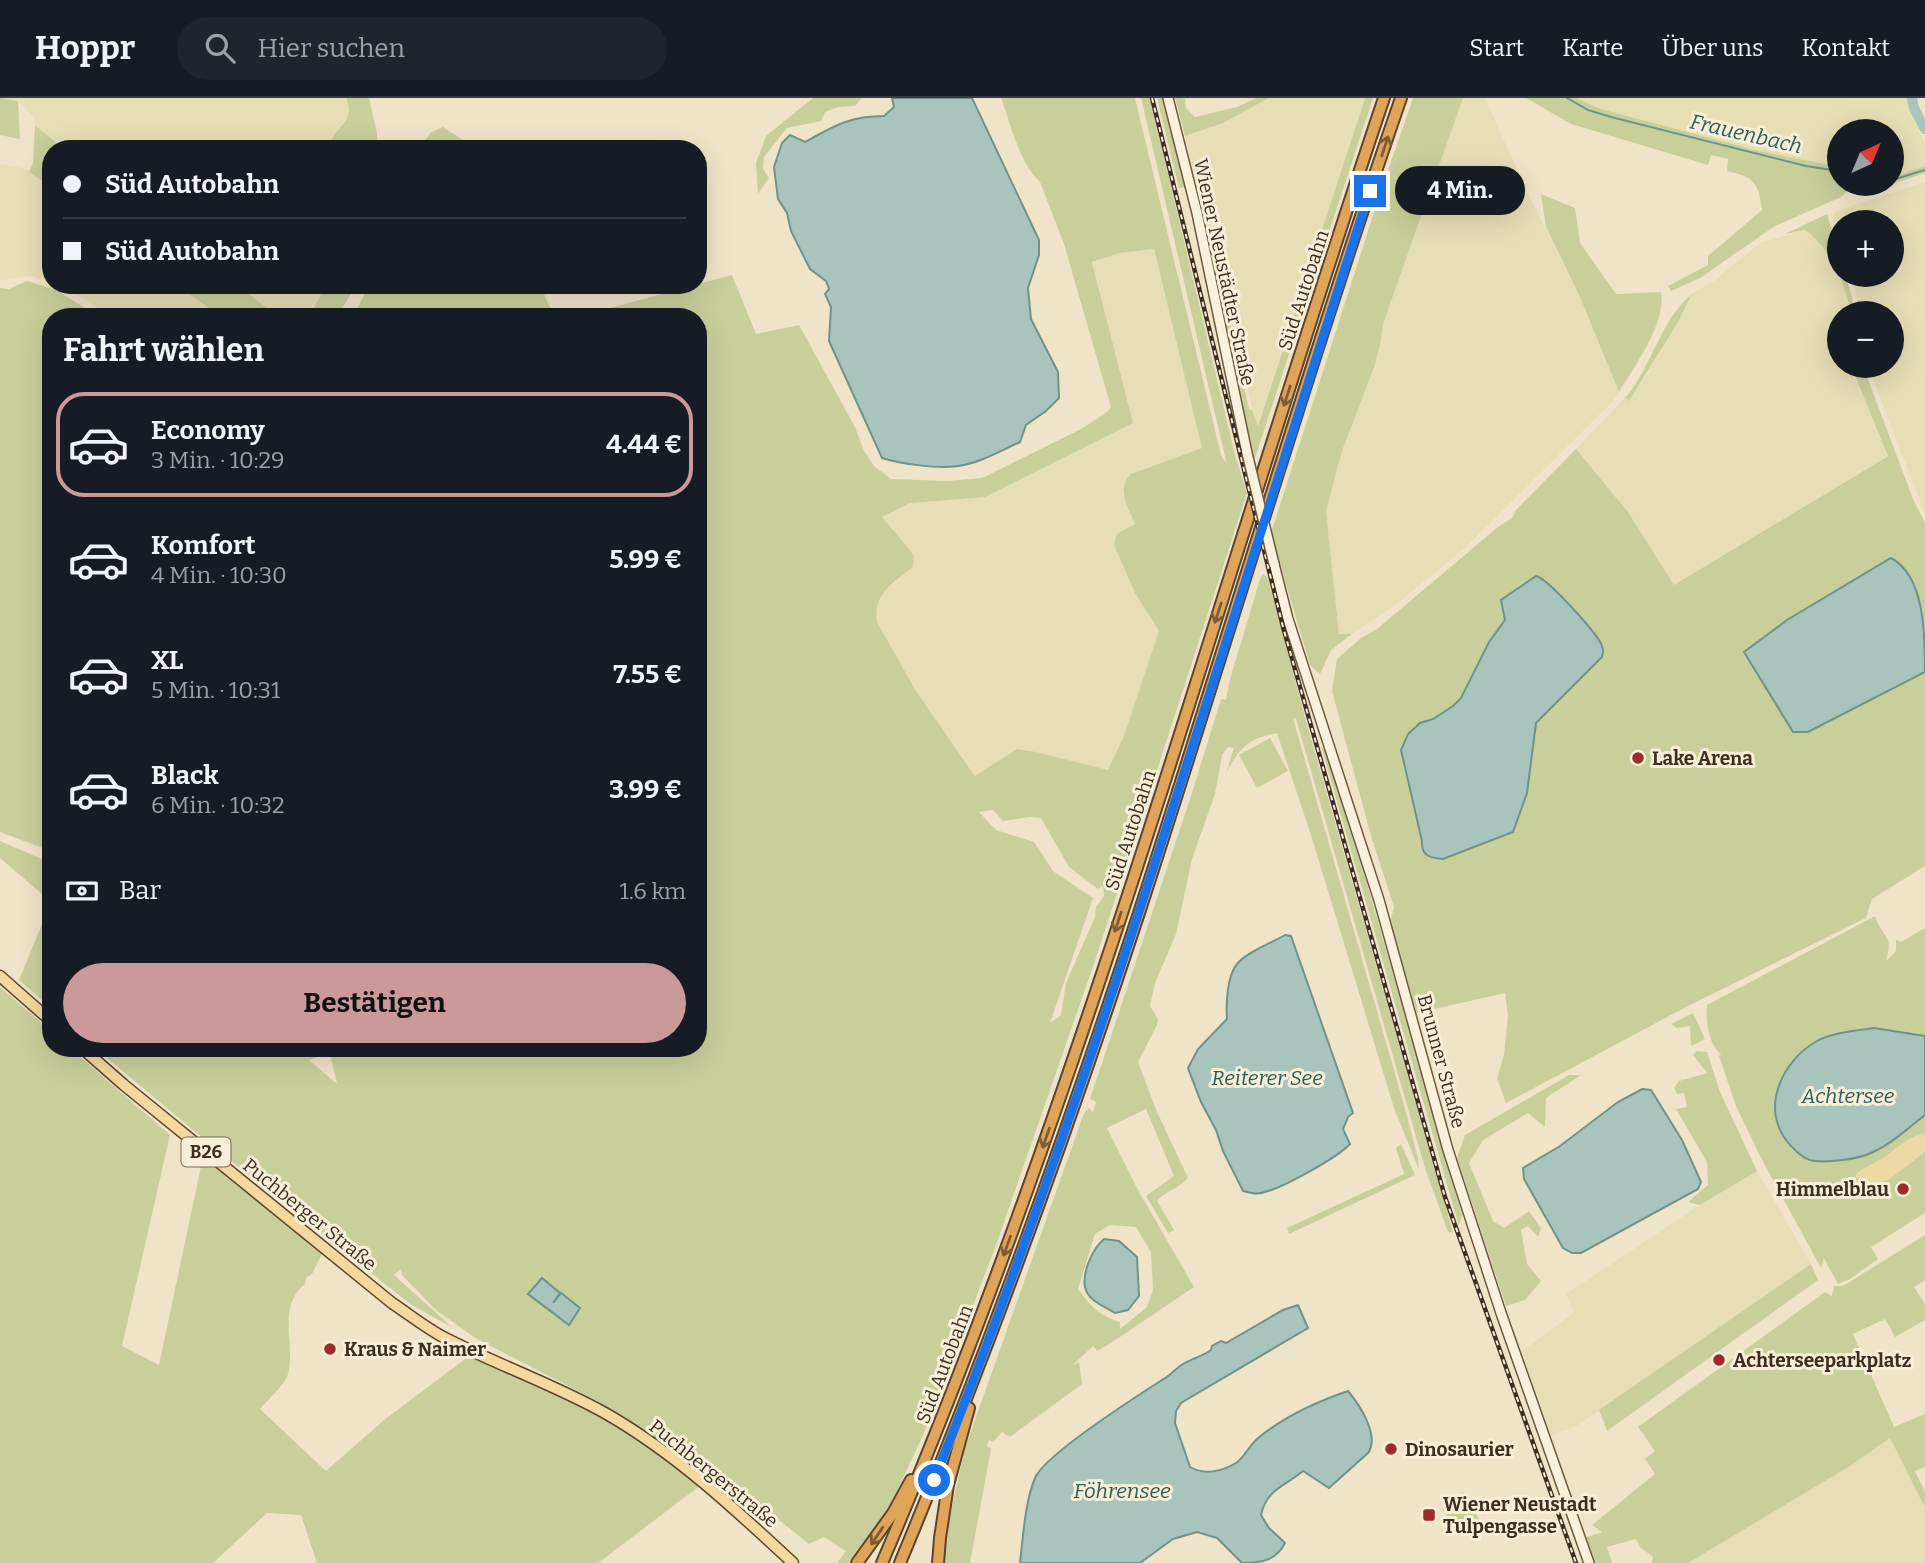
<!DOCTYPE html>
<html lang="de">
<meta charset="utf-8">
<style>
body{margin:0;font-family:Bitter,serif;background:#20242c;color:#f1f3f6;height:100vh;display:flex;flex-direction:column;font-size:26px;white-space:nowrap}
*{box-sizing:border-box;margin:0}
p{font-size:23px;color:#9ea1a6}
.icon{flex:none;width:38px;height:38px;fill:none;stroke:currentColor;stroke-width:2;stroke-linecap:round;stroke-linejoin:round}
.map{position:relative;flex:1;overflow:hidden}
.panel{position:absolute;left:42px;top:210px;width:665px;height:749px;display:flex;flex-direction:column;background:#171b24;border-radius:28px;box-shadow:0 7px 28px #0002}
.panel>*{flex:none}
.top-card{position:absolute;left:42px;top:42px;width:665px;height:154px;border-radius:28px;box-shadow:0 7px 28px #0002;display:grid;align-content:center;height:154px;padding:0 21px;background:#171b24}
.needle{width:46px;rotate:44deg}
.tools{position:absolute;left:1827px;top:21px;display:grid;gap:14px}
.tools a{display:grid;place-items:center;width:77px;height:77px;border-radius:50%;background:#171b24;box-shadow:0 7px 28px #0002;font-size:35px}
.end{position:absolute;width:32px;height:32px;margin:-16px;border:9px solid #1a73e8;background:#fff;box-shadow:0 0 0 4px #fff}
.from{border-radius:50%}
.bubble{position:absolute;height:49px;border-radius:24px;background:#171b24;box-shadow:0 7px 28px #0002;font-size:23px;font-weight:700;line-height:49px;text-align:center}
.top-card b{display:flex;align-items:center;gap:24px;height:66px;font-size:26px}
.top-card b+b{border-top:2px solid #363941}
.top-card i{width:18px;height:18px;background:#f1f3f6}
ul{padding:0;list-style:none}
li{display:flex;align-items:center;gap:21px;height:105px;margin:0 14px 10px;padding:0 7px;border:4px solid transparent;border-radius:28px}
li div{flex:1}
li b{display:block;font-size:26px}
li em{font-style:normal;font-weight:700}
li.current{border-color:#cc999b}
li>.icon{width:63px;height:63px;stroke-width:1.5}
h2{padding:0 21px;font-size:32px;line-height:84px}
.pay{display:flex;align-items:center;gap:18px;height:77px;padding:0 21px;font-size:26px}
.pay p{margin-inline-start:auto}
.button{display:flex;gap:14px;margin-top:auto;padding:14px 21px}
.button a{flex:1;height:80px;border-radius:42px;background:#cc999b;color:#111;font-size:28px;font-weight:700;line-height:80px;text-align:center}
header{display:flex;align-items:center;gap:42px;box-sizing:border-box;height:98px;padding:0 35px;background:#171b24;border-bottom:2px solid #363941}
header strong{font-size:33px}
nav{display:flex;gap:38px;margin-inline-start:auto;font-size:24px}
.search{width:490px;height:63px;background:#20242c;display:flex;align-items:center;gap:18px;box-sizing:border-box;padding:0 24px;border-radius:38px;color:#9ea1a6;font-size:26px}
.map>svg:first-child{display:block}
.farmland{fill:#e6deb5}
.green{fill:#c9cf9b;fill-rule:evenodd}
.sand{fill:#ecd9a5}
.water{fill:#a9c4bc;stroke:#6f938a;stroke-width:2}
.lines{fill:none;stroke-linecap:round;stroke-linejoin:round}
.stream{stroke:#6f938a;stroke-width:2}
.river{stroke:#a9c4bc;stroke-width:10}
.secondary-casing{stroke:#6f573f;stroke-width:12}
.primary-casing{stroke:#5b4430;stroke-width:13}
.motorway-casing{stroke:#5b4430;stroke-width:14}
.secondary{stroke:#faf1dc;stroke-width:9}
.primary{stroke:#f3d9a0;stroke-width:10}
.motorway{stroke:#e0a458;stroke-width:10}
.rail-casing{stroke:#3d2e20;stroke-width:4.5}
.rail{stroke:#f7eed8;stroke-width:2;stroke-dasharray:5;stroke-linecap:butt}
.secondary-bridge-casing{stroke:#6f573f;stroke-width:12;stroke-linecap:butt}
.secondary-bridge{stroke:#faf1dc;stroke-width:9}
.oneway{stroke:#7e5d36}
.route{stroke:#1a73e8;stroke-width:9}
.poi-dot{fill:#9e2a2b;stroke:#f7eed8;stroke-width:2.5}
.labels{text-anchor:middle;stroke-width:6;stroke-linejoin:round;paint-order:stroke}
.shield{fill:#f7eed8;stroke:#756857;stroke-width:2}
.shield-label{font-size:18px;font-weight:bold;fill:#3d2e20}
.street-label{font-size:19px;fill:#3d2e20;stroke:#f7eed8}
.poi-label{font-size:19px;font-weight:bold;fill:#3d2e20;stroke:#f7eed8;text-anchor:start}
.water-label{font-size:21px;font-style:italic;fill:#2f5d5a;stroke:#f7eed8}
</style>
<header>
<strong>Hoppr</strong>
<div class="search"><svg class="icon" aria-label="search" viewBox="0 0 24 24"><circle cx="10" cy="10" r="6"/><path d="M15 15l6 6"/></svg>Hier suchen</div>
<nav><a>Start</a><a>Karte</a><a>Über uns</a><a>Kontakt</a></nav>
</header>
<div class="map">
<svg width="1925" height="1465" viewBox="0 0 1925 1465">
<rect width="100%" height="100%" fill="#f0e4c8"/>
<!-- farmland -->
<g class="farmland">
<path d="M0 0H346L351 10 349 20 328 47V51H64L35 27 34 19 18 3Z"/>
<path d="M1269 0H1365L1257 328 1216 163 1229 148 1227 144 1211 143 1185 38 1223 25Z"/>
<path d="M1463 0H1485L1530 100 1580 199 1619 294 1612 304 1464 451 1394 508 1352 536 1339 537 1326 414 1342 353 1375 267 1380 248 1383 226Z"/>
<path d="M1576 0H1907L1925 47V68L1892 79V33H1839V69L1825 68 1759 53 1601 11Z"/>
<path d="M0 66 22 70 37 77 51 89V184L30 178 0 183Z"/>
<path d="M1925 84V416L1868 268H1892V215H1861L1851 177H1892V124H1839V146L1832 119 1836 113Z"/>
<path d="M1805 132 1818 141 1843 186 1851 215H1839V268H1854V275L1888 357 1674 487 1628 414 1576 351 1625 300 1629 302 1646 278 1677 226 1692 196 1714 183 1760 145Z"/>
<path d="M1154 151 1202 350 1131 376 1123 395 1135 426 1118 436 1114 447 1135 495 1159 533 1124 638 1108 673 1036 654 1017 651 976 678 916 593 877 524 875 514 880 497 913 469 914 457 882 419 910 405 985 399 1133 325 1092 163 1119 155Z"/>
<path d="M62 187H177L221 219H112Z"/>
<path d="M237 187H326L309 219H279Z"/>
<path d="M1757 1073 1811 1166 1578 1327 1550 1338 1519 1255 1574 1215 1566 1196 1700 1107Z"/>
<path d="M1890 1340 1925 1410V1465H1688L1850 1368Z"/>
</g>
<!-- green -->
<g class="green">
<path d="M0 0 18 3 20 41 0 37Z"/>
<path d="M346 0H369L377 35V51H328C333 28 357 26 346 0Z"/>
<path d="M813 0H862L855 8 838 9 825 14 821 23 787 30 764 59 763 71 769 80 758 96 756 65 766 38Z"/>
<path d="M1001 0H1135L1221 357 1227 367 1141 0H1150L1235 357 1247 395 1096 860 995 1150 924 1335 896 1395 875 1432 848 1465H837L846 1453 824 1439 809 1446 745 1395 740 1401 756 1424 703 1373 599 1304 477 1241 437 1213 402 1177 401 1171 394 1177 453 1230 410 1206 204 1041 95 950H698V219H577L732 177 756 236 799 227 855 329 864 353 874 368 891 381 948 383 982 380 1081 331 1107 314 1111 309 1064 146 1040 84C1019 64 1011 27 1001 0ZM1154 151 1202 350 1131 376C1116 391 1128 409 1135 426L1117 436 1114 447 1135 495 1159 533 1124 638 1108 672 1036 654 1017 651 975 678 916 593 877 524C872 496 894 485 913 469L914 457 882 419 910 405 985 399 1133 325 1092 164 1119 155ZM993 712 1003 723 1030 719 1041 720 1069 769 1098 791 1103 788 1104 798 1096 809 1095 819 1066 885 1061 917 1050 925 1093 800 1053 773 1034 744 996 732 979 714ZM330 955 337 986 309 962Z"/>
<path d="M1157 0H1163L1185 89 1179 90Z"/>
<path d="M1175 0H1185L1186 10 1195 19 1237 9 1256 0H1269L1223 25 1185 38Z"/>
<path d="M1365 0H1373L1254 363 1213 162 1220 153 1217 163 1249 311 1252 312 1258 328Z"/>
<path d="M1413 0H1463L1383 226 1380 248 1375 267 1342 353 1326 414 1339 536H1352L1331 552 1320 576 1310 567 1271 435 1381 93Z"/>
<path d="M1526 0H1576L1601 11 1759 53 1839 69V86H1847V93L1841 99 1775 128 1700 180 1671 193 1668 188 1708 167V158L1762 112C1759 85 1754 79 1727 73L1728 61 1711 57 1708 67 1571 26Z"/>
<path d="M35 27 64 51H51V89L29 74 33 65Z"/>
<path d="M443 29 477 51H420L430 35Z"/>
<path d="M1925 68V75L1861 96 1849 86H1892V79Z"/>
<path d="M1541 96 1575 110 1580 145 1616 196 1661 194C1667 224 1634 269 1619 294L1580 199 1546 129Z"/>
<path d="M1827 116 1839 157V177H1846L1856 215H1851C1845 186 1830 149 1805 132L1785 136Z"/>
<path d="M27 183 56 192 100 219H51V753L0 734V190L9 191Z"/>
<path d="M177 187H237L279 219H221Z"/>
<path d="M326 187H356L337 219H309Z"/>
<path d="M369 187H540L554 219H353Z"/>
<path d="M1692 196 1677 226 1629 303 1625 300C1652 269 1660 222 1692 196Z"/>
<path d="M1854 268H1863L1913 401 1925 425V768L1872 801 1866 820 1686 909 1506 1005 1497 981 1504 957 1508 918 1505 895 1417 915 1390 824 1394 809 1371 738 1332 593 1337 561 1361 540 1377 531 1498 429 1513 419 1515 413 1576 351 1628 414 1674 487 1888 358 1854 275Z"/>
<path d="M1263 476 1268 480 1306 623 1453 1134H1448L1425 1070 1296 621 1293 620 1404 1007 1418 1060 1419 1072 1394 1010 1311 737 1277 635C1248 640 1240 650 1226 675L1234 650 1228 649 1222 657 1215 696 1192 761 1176 836 1155 885 1150 908 1158 921 1157 927 1138 964 1157 1014 1188 1080C1178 1091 1165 1093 1157 1103L1174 1132 1168 1135 1146 1098 1174 1078 1146 1011 1107 1030 1138 1092 1194 1189 1111 1245 1097 1253 1093 1248 1073 1267 1079 1264 1082 1286 1010 1339 1002 1334 993 1344 989 1342 987 1348 991 1351 970 1465H944L946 1434 965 1350 1084 1015 1089 1010 1093 1014 1096 1004 1090 1001 1191 698 1221 601 1226 602 1230 581 1260 481ZM1110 1127 1136 1129 1151 1154 1153 1192 1147 1209 1120 1231V1224C1100 1218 1090 1208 1078 1191L1095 1136Z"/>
<path d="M1270 640 1288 673 1257 690 1239 657Z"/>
<path d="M1321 648 1328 657 1346 712 1462 1117 1459 1128Z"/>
<path d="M0 743 51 765V798L49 802 0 760Z"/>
<path d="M51 811V910L19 882 47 814Z"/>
<path d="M1875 818C1883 842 1894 834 1886 863L1896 853V842L1901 844 1925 830V1115L1871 1149 1878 1161 1850 1181 1838 1186 1824 1160 1821 1170 1761 1060 1736 1008 1719 958 1721 956C1709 948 1705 921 1707 907Z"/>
<path d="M0 889 51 933V950H70L170 1037 122 1248 159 1267 203 1059 323 1154 312 1176 306 1180 305 1186C276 1210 296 1245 288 1276 286 1285 267 1303 260 1311L326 1373 384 1322 469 1258C515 1278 563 1296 607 1322 640 1341 671 1363 701 1387L598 1465H317L301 1417 267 1415 213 1465H0Z"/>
<path d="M1693 915 1705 941 1691 948 1690 928 1677 930 1671 926Z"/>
<path d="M1697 953 1707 954 1720 994 1757 1073 1700 1107 1688 1104 1708 1087 1707 1064 1676 1011 1687 1009 1684 995 1677 996 1674 990 1679 983 1707 975 1693 957Z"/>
<path d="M1569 977H1581L1546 1000 1545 1029 1528 1015 1483 1042 1469 1065 1493 1123 1504 1130 1529 1113 1541 1130 1538 1139 1528 1128 1521 1132 1527 1166 1541 1183 1525 1202 1506 1208 1457 1060 1465 1037Z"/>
<path d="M1401 1046 1415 1077 1289 1136 1287 1130 1404 1076 1396 1050Z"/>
<path d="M1925 1137V1182L1914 1189 1925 1206V1222L1895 1239 1885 1221 1853 1236 1894 1329 1925 1316V1369L1915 1373 1925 1394V1410L1890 1340 1850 1368 1688 1465H1652L1653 1459 1640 1449 1636 1441 1607 1449 1612 1465H1592L1584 1440 1602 1434 1592 1427 1655 1376 1645 1361 1655 1353 1638 1329 1825 1194 1832 1198 1834 1188H1843Z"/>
<path d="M1811 1166 1818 1182 1607 1333 1599 1312Z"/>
<path d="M1463 1394 1482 1426 1465 1435 1459 1433 1442 1411Z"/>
</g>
<!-- sand -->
<path class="sand" d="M1925 1036V1054L1890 1081 1867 1088 1855 1078C1862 1069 1870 1068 1879 1062 1896 1053 1905 1038 1925 1036Z"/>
<!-- water -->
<g class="water">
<path d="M892 0H972L1039 142V157L1028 190 1031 221 1058 274 1059 300 1046 313 1026 327 1020 344C1000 353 980 365 958 368 938 371 901 366 882 360L829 243 831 209 825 196 829 191 826 183 810 171 791 133 787 115 778 101 774 69 782 45 790 37 805 44C834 28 850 18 884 18L894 9Z"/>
<path d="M1891 460C1925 478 1925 537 1925 574L1808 634H1793L1744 554 1787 522Z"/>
<path d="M1536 478C1547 480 1598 536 1602 548 1604 553 1603 554 1602 559L1536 625 1527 695 1513 734 1443 761C1430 760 1421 758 1422 743L1401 652 1408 636 1420 625 1433 621 1453 608 1461 600 1489 544 1505 522 1501 502Z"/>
<path d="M1285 837 1291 838 1353 1015 1348 1019 1343 1031 1350 1046C1337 1060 1284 1089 1265 1094 1257 1097 1251 1095 1243 1093L1223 1053 1216 1032 1201 1004 1188 970 1198 951 1227 921C1226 906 1227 878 1237 866 1245 855 1273 844 1285 837Z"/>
<path d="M1874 930 1925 938V1017C1909 1029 1892 1046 1873 1054 1863 1059 1853 1061 1842 1062 1832 1063 1820 1065 1810 1062 1801 1059 1791 1049 1786 1042 1761 1007 1783 962 1817 943 1834 934 1856 933 1874 930Z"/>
<path d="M1642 991 1651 992 1682 1042 1701 1084 1698 1091 1581 1155H1572L1563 1150 1524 1081 1523 1070 1560 1048 1618 1004Z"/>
<path d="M1104 1141 1119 1143 1137 1159 1139 1198 1128 1212 1115 1215C1107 1210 1092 1204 1088 1196 1078 1181 1092 1151 1104 1141Z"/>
<path d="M542 1180 560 1195 553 1205 561 1195 580 1210 569 1227 528 1196Z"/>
<path d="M1298 1207 1308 1230 1181 1305 1176 1313 1175 1325 1190 1369C1204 1377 1221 1374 1236 1365 1244 1360 1249 1348 1257 1341 1283 1319 1316 1304 1348 1293 1359 1306 1379 1336 1369 1354L1329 1390 1303 1373C1285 1388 1266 1392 1261 1417L1269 1430 1285 1445C1276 1463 1260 1465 1242 1465L1217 1440 1197 1434 1173 1441 1140 1465H1020C1023 1439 1025 1404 1035 1380 1044 1358 1137 1298 1162 1282 1170 1278 1175 1271 1183 1266 1193 1260 1203 1258 1211 1252L1212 1248 1221 1243 1226 1245 1283 1212Z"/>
</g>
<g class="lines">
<!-- stream -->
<g class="stream">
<path d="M1567 0 1588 12 1611 19 1806 68 1839 73"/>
<path d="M1892 82 1925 72"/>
</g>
<!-- river -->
<path class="river" d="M1912 0 1914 10 1925 31"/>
<!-- secondary casing -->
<g class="secondary-casing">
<g id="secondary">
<path d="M1168 0 1197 115 1247 355"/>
<path d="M1274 466 1288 521 1379 802 1448 1052 1501 1215 1589 1465"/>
</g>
</g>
<!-- primary casing -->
<g class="primary-casing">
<g id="primary">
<path d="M0 878 51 923"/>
<path d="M82 950 124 987 392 1205C410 1217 426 1230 445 1240 498 1267 553 1286 605 1315 675 1355 734 1410 793 1465"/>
</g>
</g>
<!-- motorway casing -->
<g class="motorway-casing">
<g id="motorway">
<path d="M857 1465 893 1415 911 1382"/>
<path d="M882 1465C1085 990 1219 489 1384 0"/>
<path d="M900 1465C989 1251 1067 1035 1139 815 1227 544 1308 269 1401 0"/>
<path d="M938 1465 940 1440 948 1387 969 1310"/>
</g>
</g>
<!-- secondary -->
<use href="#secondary" class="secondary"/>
<!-- primary -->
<use href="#primary" class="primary"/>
<!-- motorway -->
<use href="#motorway" class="motorway"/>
<!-- rail casing -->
<g class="rail-casing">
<path id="rail" d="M1152 0 1283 529 1445 1099 1576 1465"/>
</g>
<!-- rail -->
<use href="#rail" class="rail"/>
<!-- secondary-bridge casing -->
<g class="secondary-bridge-casing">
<path id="secondary-bridge" d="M1247 355 1274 466"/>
</g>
<!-- secondary-bridge -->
<use href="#secondary-bridge" class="secondary-bridge"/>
</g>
<!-- one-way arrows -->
<defs><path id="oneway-shaft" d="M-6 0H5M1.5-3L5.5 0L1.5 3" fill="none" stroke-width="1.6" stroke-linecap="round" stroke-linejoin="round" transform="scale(1.75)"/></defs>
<g class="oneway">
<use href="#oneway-shaft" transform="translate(1385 48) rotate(-72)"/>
<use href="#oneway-shaft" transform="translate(1287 298) rotate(108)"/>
<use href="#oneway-shaft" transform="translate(1218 515) rotate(108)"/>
<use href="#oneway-shaft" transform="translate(1118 824) rotate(108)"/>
<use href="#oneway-shaft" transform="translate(1046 1040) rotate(109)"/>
<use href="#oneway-shaft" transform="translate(1007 1148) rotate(110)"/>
<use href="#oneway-shaft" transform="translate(877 1438) rotate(124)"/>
</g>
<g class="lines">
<!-- route -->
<path class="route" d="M934 1382C1104 961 1229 524 1370 93"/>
</g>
<!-- markers -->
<g class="poi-dot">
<circle cx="1638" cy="660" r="7"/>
<circle cx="1903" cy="1091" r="7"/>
<circle cx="330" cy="1251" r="7"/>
<circle cx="1719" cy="1262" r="7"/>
<circle cx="1391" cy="1351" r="7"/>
<rect x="1422" y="1410" width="14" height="14" rx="3.5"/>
</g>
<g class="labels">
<!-- shield labels -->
<rect class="shield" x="181.5" y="1039.5" width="49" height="29" rx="5"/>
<g class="shield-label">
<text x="206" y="1060">B26</text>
</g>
<!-- street labels -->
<g class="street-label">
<text transform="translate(1225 174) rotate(78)" y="7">Wiener Neustädter Straße</text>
<text transform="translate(1303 192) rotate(-72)" y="7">Süd Autobahn</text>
<text transform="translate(1130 732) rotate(-72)" y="7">Süd Autobahn</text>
<text transform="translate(1442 963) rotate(75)" y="7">Brunner Straße</text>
<text transform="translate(310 1116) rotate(39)" y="7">Puchberger Straße</text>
<text transform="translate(944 1266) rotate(-69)" y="7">Süd Autobahn</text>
<text transform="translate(714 1375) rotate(39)" y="7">Puchbergerstraße</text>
</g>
<!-- poi labels -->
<g class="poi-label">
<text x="1652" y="667">Lake Arena</text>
<text x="1889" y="1098" text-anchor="end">Himmelblau</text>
<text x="344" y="1258">Kraus &amp; Naimer</text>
<text x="1733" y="1269">Achterseeparkplatz</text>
<text x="1405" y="1358">Dinosaurier</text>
<text x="1443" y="1413">Wiener Neustadt<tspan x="1443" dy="22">Tulpengasse</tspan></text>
</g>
<!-- water labels -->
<g class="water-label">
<text transform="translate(1746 36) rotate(13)" y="7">Frauenbach</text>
<text x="1267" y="987">Reiterer See</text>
<text x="1848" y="1005">Achtersee</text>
<text x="1122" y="1400">Föhrensee</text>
</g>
</g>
</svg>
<div class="tools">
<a><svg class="needle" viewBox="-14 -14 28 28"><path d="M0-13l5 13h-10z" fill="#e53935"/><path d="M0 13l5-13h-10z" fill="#9ea1a6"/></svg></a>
<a>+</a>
<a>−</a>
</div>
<i class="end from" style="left:934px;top:1382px"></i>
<i class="end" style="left:1370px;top:93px"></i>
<div class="bubble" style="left:1395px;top:68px;width:130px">4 Min.</div>
<div class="top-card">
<b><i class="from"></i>Süd Autobahn</b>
<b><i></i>Süd Autobahn</b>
</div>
<section class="panel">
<h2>Fahrt wählen</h2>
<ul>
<li class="current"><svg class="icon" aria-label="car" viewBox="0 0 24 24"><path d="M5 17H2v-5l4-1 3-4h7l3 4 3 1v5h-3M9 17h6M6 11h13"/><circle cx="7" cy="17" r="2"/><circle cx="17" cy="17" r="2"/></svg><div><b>Economy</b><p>3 Min. · 10:29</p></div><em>4.44 €</em></li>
<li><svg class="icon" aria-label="car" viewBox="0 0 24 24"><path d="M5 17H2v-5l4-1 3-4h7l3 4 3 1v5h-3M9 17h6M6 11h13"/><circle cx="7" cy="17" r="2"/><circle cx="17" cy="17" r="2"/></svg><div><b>Komfort</b><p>4 Min. · 10:30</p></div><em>5.99 €</em></li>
<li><svg class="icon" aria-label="car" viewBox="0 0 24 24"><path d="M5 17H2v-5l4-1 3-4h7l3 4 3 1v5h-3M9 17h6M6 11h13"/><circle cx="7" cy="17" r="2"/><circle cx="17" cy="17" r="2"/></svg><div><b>XL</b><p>5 Min. · 10:31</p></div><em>7.55 €</em></li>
<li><svg class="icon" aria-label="car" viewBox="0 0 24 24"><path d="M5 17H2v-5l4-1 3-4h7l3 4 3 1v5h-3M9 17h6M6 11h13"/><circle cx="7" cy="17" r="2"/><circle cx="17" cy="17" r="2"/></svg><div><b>Black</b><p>6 Min. · 10:32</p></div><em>3.99 €</em></li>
</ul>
<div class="pay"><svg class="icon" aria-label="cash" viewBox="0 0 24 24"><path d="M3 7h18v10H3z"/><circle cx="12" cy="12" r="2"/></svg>Bar<p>1.6 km</p></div>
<div class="button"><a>Bestätigen</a></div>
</section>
</div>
